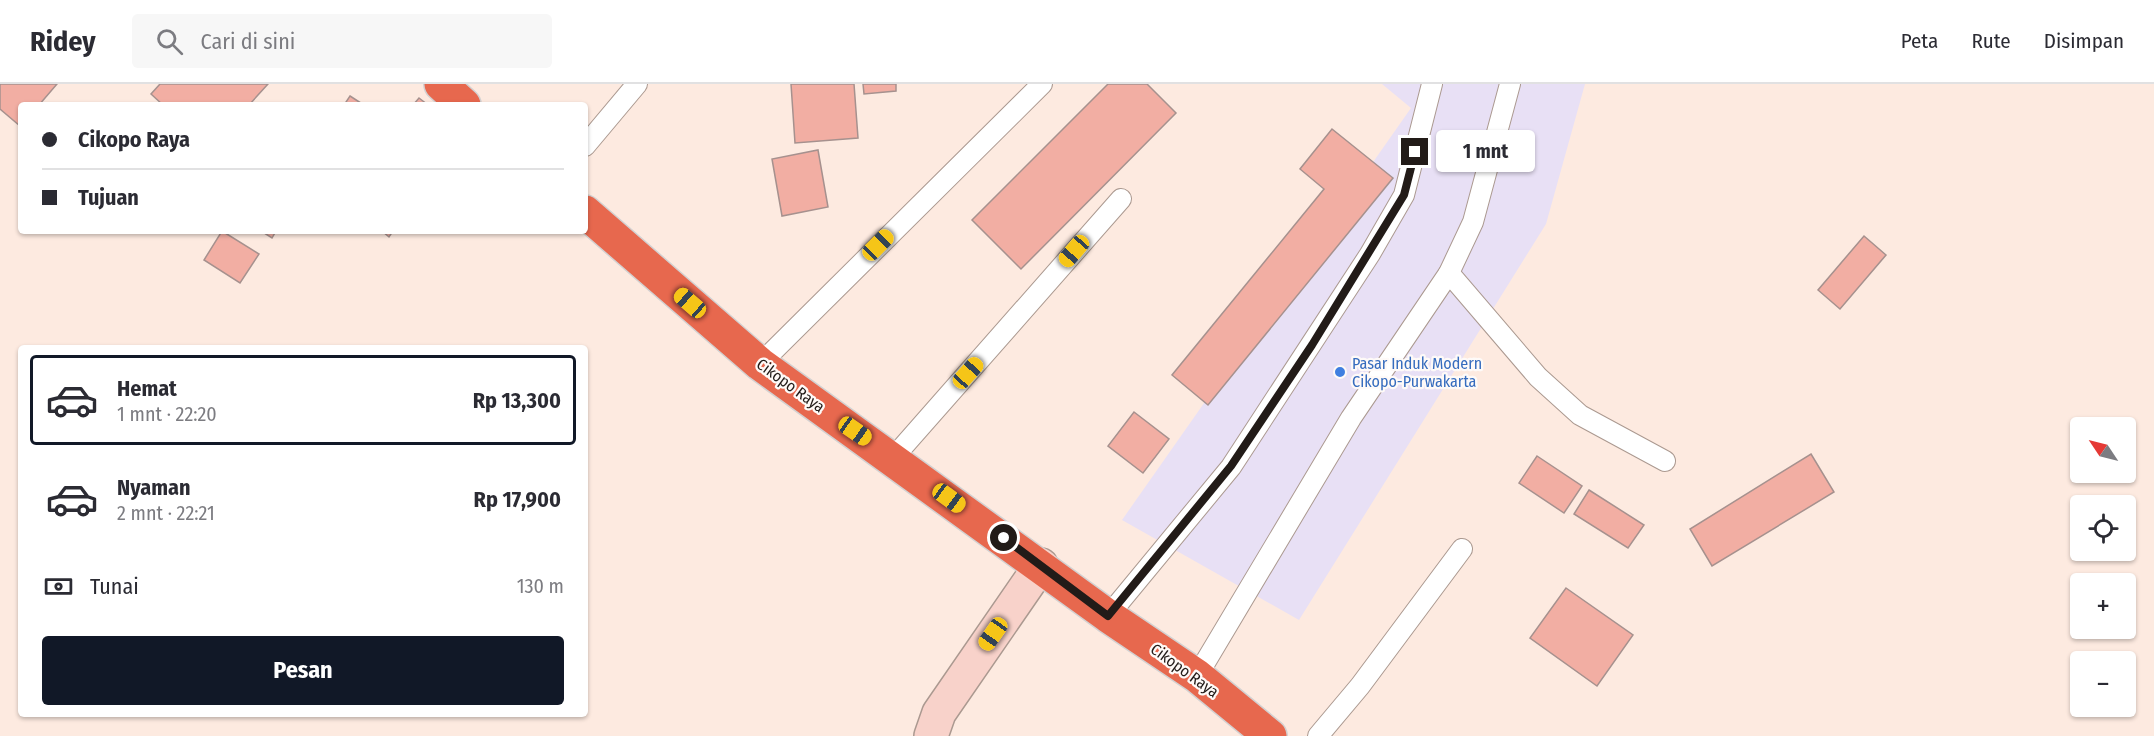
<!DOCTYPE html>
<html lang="id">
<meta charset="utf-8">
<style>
body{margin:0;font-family:"Fira Sans Condensed",sans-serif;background:#f7f7f7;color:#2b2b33;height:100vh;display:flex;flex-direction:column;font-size:22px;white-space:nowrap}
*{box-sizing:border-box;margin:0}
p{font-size:20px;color:#7c7c81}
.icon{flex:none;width:33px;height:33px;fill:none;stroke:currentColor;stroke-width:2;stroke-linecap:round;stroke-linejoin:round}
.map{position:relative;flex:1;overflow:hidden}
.panel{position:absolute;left:18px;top:261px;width:570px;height:372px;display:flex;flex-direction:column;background:#fff;border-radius:6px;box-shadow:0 2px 4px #0004}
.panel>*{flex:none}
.hud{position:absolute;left:18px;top:18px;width:570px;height:132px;border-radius:6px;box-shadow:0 2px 4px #0004;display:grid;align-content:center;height:132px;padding:0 24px;background:#fff}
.needle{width:39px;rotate:305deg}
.controls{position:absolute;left:2070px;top:333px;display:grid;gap:12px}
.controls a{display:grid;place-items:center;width:66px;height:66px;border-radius:6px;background:#fff;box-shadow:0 2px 4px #0004;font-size:30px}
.end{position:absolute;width:27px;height:27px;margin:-14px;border:8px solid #221b18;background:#fff;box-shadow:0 0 0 3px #fff}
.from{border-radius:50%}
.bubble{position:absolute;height:42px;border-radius:6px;background:#fff;box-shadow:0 2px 4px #0004;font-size:20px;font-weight:700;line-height:42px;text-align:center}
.car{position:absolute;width:18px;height:36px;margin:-18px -9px;border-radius:8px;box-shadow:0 0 4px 2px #0007;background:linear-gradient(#f5c518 24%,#345 0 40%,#f5c518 0 76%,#345 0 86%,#f5c518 0)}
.hud b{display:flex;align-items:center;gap:21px;height:57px;font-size:22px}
.hud b+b{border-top:2px solid #e1e1e2}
.hud i{width:15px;height:15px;background:#2b2b33}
ul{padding:10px 0 0;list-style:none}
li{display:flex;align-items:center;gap:18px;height:90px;margin:0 12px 9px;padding:0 12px;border:3px solid transparent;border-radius:6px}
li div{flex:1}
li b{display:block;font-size:22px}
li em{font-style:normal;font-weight:700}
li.active{border-color:#111827}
li>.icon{width:54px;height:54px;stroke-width:1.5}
.pay{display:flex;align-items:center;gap:15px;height:66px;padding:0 24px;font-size:22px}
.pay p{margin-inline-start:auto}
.button{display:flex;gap:12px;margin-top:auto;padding:12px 24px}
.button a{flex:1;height:69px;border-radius:6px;background:#111827;color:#fff;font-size:24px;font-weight:700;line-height:69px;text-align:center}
header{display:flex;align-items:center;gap:36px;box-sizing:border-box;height:84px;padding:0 30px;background:#fff;border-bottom:2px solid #e1e1e2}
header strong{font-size:28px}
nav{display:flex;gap:33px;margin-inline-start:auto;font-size:21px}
.search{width:420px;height:54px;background:#f7f7f7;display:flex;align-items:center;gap:15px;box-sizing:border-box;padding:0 21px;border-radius:6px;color:#7c7c81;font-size:22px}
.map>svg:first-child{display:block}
.commercial{fill:#e8e0f5}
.building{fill:#f2aea3;stroke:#a6918e;stroke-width:1.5}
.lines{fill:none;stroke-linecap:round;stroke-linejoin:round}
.lane-casing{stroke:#ab9990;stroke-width:22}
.secondary-casing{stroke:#ab9990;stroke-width:36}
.highway-casing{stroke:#d3d1d1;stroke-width:36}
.lane{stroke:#fff;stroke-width:20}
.secondary{stroke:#f8d2ca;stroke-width:33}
.highway{stroke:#e7684e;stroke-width:33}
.route{stroke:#221b18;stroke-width:8}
.shop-dot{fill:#3f7fe0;stroke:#fefaf8;stroke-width:2}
.labels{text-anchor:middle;stroke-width:4.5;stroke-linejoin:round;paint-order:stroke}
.shop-label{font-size:16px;fill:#366cbe;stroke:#fefaf8;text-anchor:start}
.street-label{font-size:16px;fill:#221b18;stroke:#fefaf8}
</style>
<header>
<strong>Ridey</strong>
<div class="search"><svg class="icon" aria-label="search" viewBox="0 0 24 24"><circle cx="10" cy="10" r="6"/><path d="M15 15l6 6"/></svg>Cari di sini</div>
<nav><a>Peta</a><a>Rute</a><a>Disimpan</a></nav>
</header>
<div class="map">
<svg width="2154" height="652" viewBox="0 0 2154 652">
<rect width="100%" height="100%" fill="#fdeae0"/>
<!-- commercial -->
<path class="commercial" d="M1382 0H1585L1546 140 1299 536 1122 436 1411 24Z"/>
<!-- building -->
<g class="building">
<path d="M0 0H57L39 21H21L20 42 0 25Z"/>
<path d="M160 0H268L249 21H163L151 10Z"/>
<path d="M791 0H854L858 54 795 59Z"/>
<path d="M863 0H896V7L864 10Z"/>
<path d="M1108 0H1147L1176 29 1021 185 972 136Z"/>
<path d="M350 12 364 21H344Z"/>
<path d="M419 14 428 21H413Z"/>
<path d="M1332 45 1393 94 1208 321 1172 291 1324 105 1300 85Z"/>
<path d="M818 66 828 123 782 132 772 75Z"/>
<path d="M222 147 259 170 240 199 204 176Z"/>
<path d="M261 147H276L272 154Z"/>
<path d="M382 147H393L389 153Z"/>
<path d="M1864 152 1886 171 1840 225 1818 206Z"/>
<path d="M1134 328 1169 355 1143 389 1108 362Z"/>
<path d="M1811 370 1834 408 1712 482 1690 445Z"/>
<path d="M1537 372 1582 402 1564 429 1519 399Z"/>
<path d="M1589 406 1644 441 1628 464 1574 430Z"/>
<path d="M1566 504 1633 551 1597 602 1530 554Z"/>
</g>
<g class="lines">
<!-- lane casing -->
<g class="lane-casing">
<g id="lane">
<path d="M585 62 637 0"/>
<path d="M1449 189 1538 293 1580 331 1665 377"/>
<path d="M760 280 1042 0"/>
<path d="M893 374 1121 115"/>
<path d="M1108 532 1231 383 1370 170 1404 111 1432 0"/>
<path d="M1197 592 1351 334 1449 189 1473 138 1510 0"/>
<path d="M1318 652 1360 602 1462 465"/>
</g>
</g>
<!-- secondary casing -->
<g class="secondary-casing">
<path id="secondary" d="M931 652 939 629 1041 481"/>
</g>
<!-- highway casing -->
<g class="highway-casing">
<g id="highway">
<path d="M441 0 464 21"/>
<path d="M585 128 760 280 1108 532 1197 592 1270 652"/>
</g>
</g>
<!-- lane -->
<use href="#lane" class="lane"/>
<!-- secondary -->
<use href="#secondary" class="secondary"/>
<!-- highway -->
<use href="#highway" class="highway"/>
</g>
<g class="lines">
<!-- route -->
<path class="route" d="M1004 454 1108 532 1231 382 1312 261 1404 111 1415 68"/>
</g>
<!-- markers -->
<circle class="shop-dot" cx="1340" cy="288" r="6"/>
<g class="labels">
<!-- shop labels -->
<g class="shop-label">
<text x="1352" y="285">Pasar Induk Modern<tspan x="1352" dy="18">Cikopo-Purwakarta</tspan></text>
</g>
<!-- street labels -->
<g class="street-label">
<text transform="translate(791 301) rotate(36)" y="6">Cikopo Raya</text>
<text transform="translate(1185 586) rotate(36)" y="6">Cikopo Raya</text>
</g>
</g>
</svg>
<div class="controls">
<a><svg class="needle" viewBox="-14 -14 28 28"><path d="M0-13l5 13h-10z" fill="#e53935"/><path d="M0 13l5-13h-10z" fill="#7c7c81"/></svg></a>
<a><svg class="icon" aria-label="locate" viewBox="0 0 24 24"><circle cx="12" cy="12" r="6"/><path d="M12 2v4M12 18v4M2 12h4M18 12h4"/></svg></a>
<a>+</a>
<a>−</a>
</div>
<i class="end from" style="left:1004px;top:454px"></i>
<i class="end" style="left:1415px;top:68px"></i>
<div class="bubble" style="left:1436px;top:46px;width:99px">1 mnt</div>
<i class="car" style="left:878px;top:161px;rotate:45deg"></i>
<i class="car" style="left:1074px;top:167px;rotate:221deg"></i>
<i class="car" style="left:690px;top:219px;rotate:311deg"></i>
<i class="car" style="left:968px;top:289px;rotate:42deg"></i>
<i class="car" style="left:855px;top:347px;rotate:125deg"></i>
<i class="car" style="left:949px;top:414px;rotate:126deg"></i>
<i class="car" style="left:993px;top:550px;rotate:215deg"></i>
<div class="hud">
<b><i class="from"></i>Cikopo Raya</b>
<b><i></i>Tujuan</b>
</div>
<section class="panel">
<ul>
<li class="active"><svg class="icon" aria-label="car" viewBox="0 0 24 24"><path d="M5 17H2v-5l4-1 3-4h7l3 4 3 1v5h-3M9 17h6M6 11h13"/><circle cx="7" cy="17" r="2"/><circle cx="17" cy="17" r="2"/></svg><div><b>Hemat</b><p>1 mnt · 22:20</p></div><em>Rp 13,300</em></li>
<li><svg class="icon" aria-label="car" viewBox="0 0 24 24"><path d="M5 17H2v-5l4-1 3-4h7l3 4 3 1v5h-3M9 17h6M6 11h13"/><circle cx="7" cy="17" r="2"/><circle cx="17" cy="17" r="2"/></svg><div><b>Nyaman</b><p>2 mnt · 22:21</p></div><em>Rp 17,900</em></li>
</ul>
<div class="pay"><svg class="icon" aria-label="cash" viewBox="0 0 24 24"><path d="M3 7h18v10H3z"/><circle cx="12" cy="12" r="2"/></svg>Tunai<p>130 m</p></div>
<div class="button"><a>Pesan</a></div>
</section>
</div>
